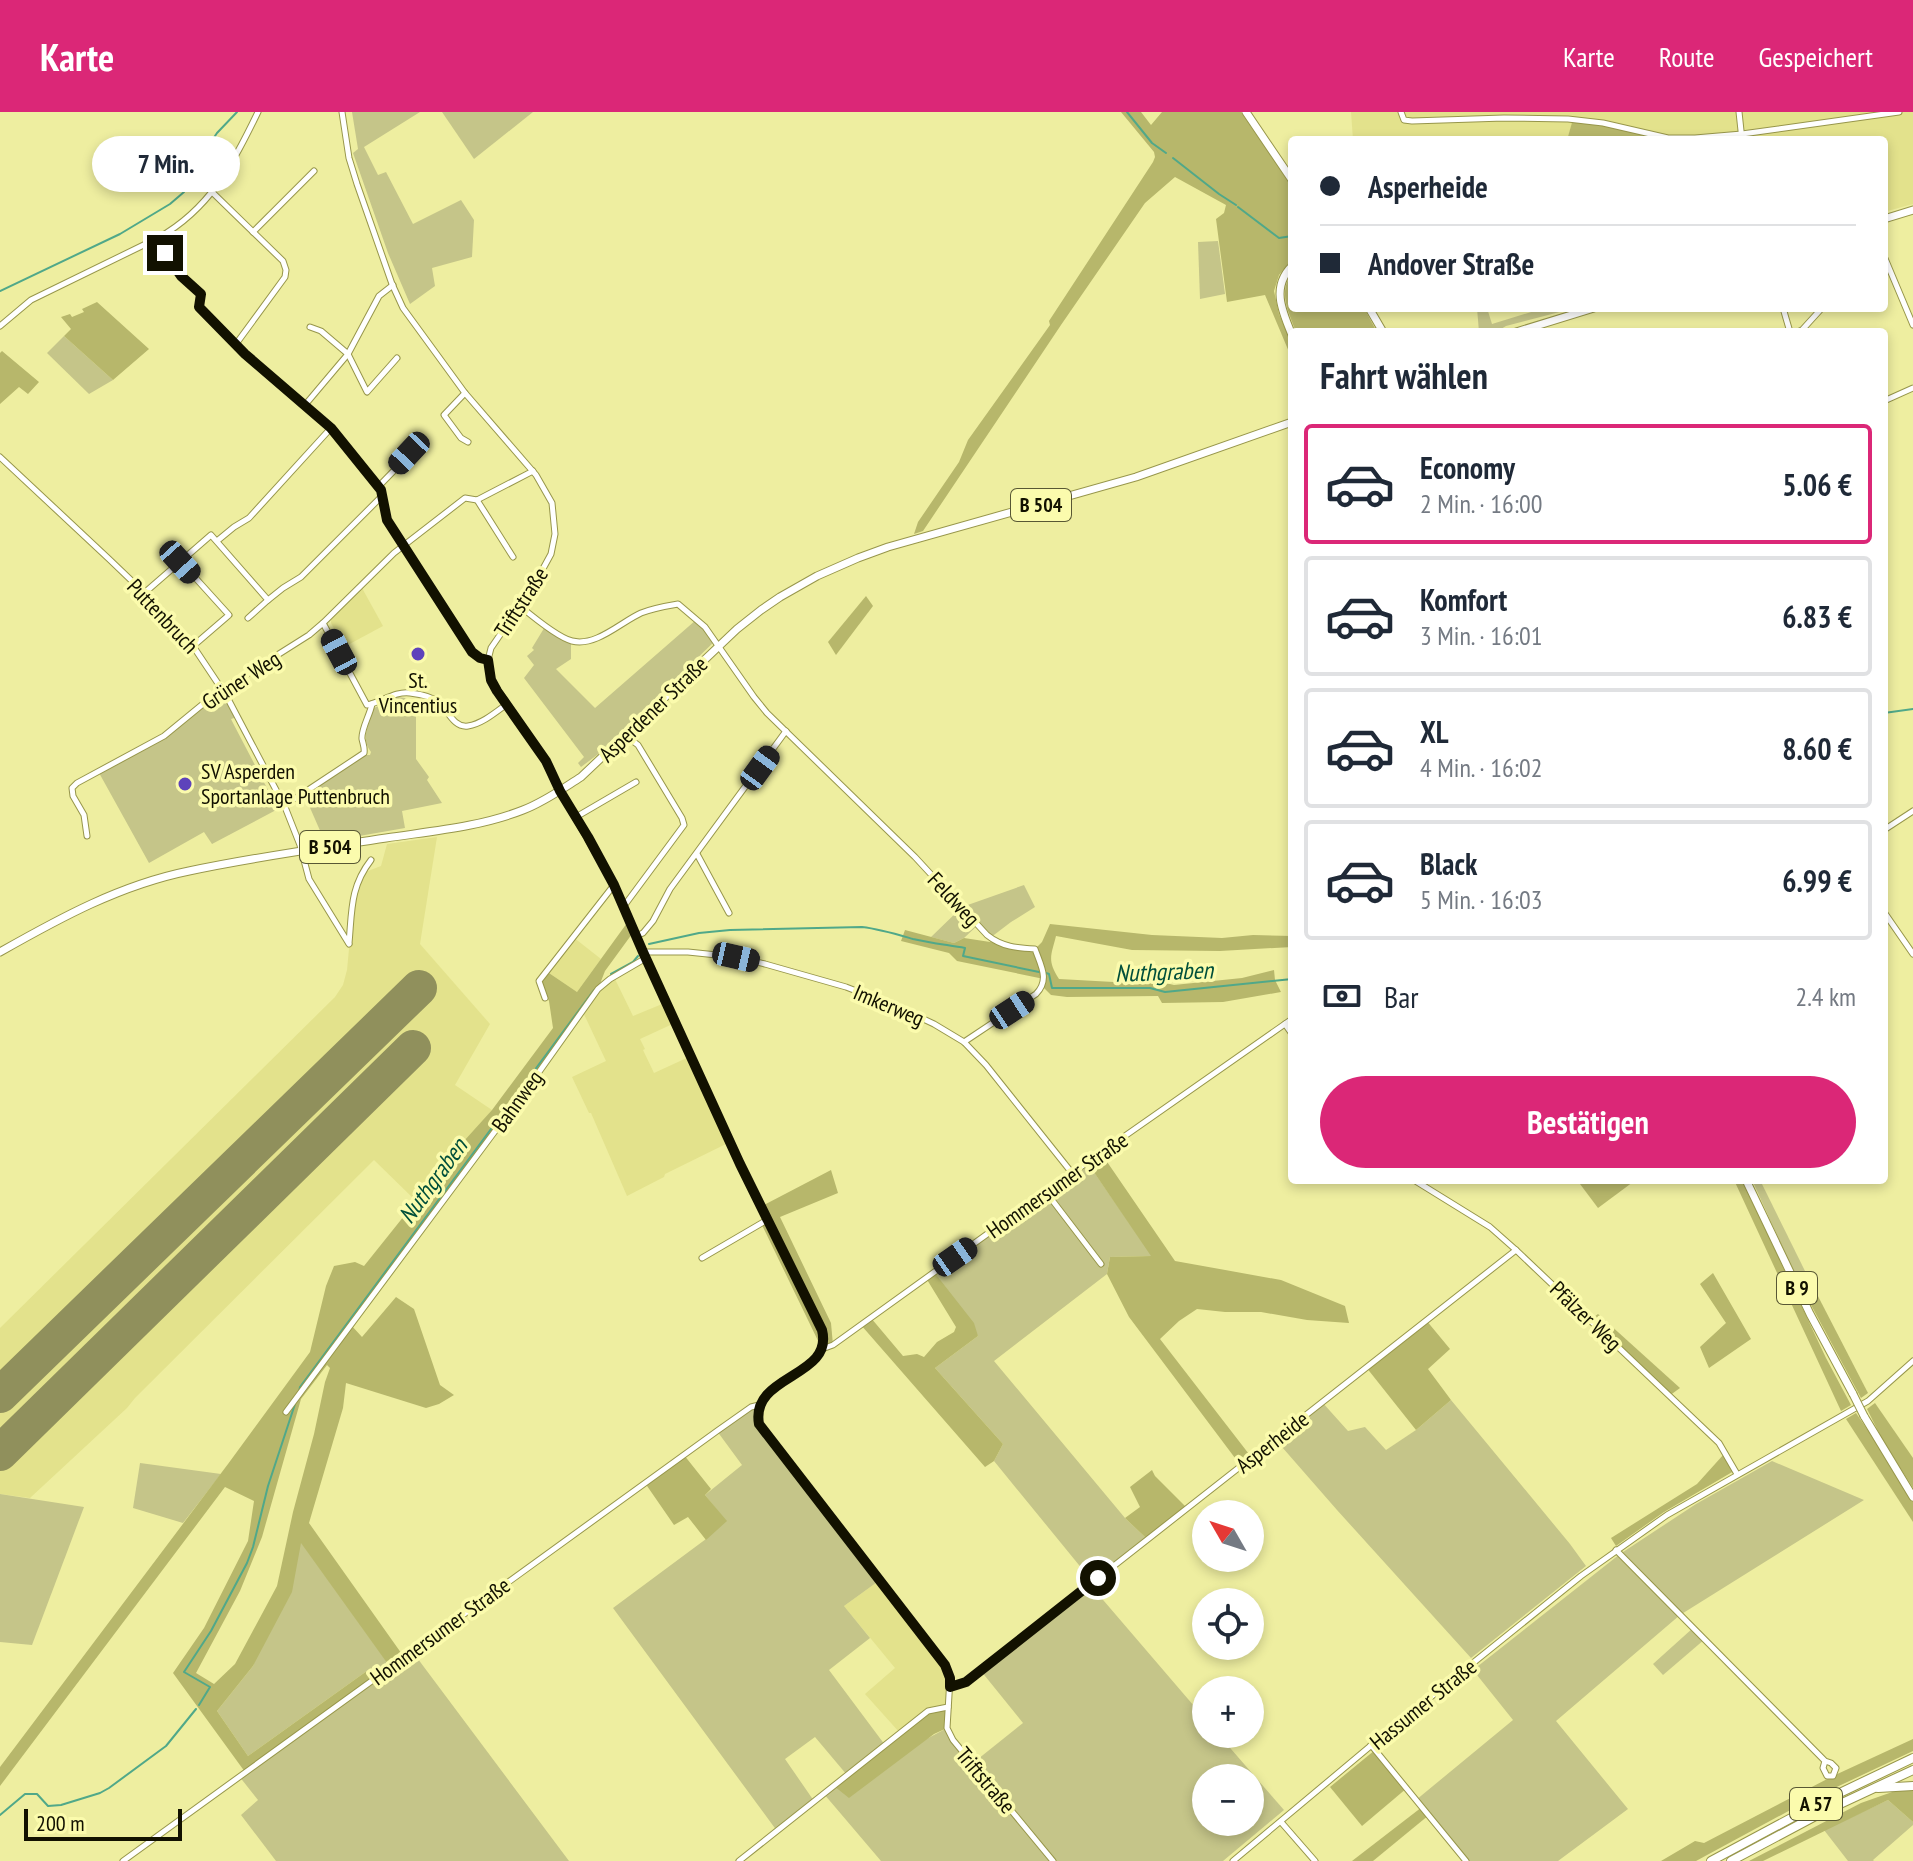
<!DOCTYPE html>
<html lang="de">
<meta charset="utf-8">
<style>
body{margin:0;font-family:"PT Sans Narrow",sans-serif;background:#f6f6f7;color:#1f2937;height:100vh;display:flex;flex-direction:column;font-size:30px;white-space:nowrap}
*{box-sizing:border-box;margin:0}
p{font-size:26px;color:#747a83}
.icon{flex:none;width:44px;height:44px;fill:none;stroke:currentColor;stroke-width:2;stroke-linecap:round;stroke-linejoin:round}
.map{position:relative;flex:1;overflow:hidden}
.drawer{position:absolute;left:1288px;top:216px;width:600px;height:856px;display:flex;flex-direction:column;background:#fff;border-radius:8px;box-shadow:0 4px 12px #0003}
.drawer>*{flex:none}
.top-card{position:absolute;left:1288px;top:24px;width:600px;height:176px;border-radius:8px;box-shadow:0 4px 12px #0003;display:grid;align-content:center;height:176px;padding:0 32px;background:#fff}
.needle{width:52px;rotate:309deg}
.fabs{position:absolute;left:1192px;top:1388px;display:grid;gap:16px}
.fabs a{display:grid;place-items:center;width:72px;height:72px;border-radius:50%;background:#fff;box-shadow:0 4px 12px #0003;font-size:40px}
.scale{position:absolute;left:24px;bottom:20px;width:158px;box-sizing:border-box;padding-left:8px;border:4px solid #121100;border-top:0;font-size:22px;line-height:28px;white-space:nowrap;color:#121100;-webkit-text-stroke:6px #fbfbad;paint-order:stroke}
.end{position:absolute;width:36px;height:36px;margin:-18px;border:10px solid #121100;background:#fff;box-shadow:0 0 0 4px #fff}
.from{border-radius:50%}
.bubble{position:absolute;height:56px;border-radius:28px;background:#fff;box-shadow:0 4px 12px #0003;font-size:26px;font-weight:600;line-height:56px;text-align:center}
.car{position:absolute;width:24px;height:48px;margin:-24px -12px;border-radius:10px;box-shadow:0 0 6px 2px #0007;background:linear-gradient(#222 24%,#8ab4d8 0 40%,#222 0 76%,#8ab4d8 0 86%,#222 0)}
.top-card b{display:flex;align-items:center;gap:28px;height:76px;font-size:30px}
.top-card b+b{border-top:2px solid #e0e1e3}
.top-card i{width:20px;height:20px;background:#1f2937}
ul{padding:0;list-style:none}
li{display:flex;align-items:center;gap:24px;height:120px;margin:0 16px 12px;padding:0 16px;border:4px solid #e0e1e3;border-radius:8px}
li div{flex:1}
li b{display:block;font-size:30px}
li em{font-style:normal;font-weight:600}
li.selected{border-color:#db2777}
li>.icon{width:72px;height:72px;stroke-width:1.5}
h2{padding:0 32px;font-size:36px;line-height:96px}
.pay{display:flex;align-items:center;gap:20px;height:88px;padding:0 32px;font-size:30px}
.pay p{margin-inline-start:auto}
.cta{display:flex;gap:16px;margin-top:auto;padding:16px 32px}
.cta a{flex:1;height:92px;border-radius:48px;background:#db2777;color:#fff;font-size:32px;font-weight:600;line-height:92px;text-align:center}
header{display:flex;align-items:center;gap:48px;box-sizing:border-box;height:112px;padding:0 40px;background:#db2777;color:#fff}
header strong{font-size:38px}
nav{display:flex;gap:44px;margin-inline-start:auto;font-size:28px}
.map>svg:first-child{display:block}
.built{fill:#e3e28c}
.green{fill:#c5c589;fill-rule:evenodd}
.forest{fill:#b7b76b;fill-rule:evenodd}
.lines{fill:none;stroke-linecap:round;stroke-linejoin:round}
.stream{stroke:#50a889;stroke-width:2}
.runway{stroke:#90905c;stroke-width:36}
.minor-casing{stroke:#97964b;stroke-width:7}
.major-casing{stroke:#97964b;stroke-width:9}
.highway-casing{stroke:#97964b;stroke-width:10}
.minor{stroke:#fff;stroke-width:5}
.major{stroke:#fff;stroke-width:7}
.highway{stroke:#fff;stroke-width:8}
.major-bridge-casing{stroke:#97964b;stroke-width:9;stroke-linecap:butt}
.major-bridge{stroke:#fff;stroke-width:7}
.route{stroke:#121100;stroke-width:10}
.poi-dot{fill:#5e43bb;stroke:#fbfbad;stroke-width:3}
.labels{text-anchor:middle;stroke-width:7;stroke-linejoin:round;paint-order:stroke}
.shield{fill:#fbfbad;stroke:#585734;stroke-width:2}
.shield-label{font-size:20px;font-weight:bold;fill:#121100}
.street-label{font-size:22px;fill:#121100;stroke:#fbfbad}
.poi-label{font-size:22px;fill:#121100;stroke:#fbfbad}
.water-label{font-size:24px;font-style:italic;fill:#004f3a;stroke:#fbfbad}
</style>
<header>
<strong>Karte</strong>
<nav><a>Karte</a><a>Route</a><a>Gespeichert</a></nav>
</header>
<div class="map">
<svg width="1913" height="1749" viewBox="0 0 1913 1749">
<rect width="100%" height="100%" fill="#eeeea0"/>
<!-- built -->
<g class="built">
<path d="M1351 0H1913V92L1884 100V28H1690L1573 8 1567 28H1353Z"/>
<path d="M362 476 383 514 344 535 331 511V508Z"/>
<path d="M437 725 420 832 490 912 455 973 492 998 416 1089 374 1048 135 1286 127 1296 30 1386 0 1382V1216L335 885 343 873 347 858 354 784 360 762 381 754 387 732Z"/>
<path d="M573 825 601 847 577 880 546 859Z"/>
<path d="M614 865 633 904 667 890 677 910 640 927 645 937 643 938 654 961 691 944 730 1030 665 1062 664 1065 627 1084 591 1001H589L572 965 606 949 582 898 598 877Z"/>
<path d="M880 1468 948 1559V1595L900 1621 865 1582 895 1556 844 1494Z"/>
</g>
<!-- green -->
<g class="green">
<path d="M352 0H420L364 35 378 63 386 60 413 112 461 88 474 108 472 145 432 156 435 174 410 192 388 141 353 41 358 37Z"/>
<path d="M442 0H533L474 47Z"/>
<path d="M1218 129 1225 182 1200 187 1198 130Z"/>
<path d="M1477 196H1487L1492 212 1544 196H1575L1506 214 1496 220H1479Z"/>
<path d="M64 224 113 268 89 282 47 241Z"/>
<path d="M696 508 716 528 597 643 581 655 578 651 584 645 524 566 534 553 527 544 534 538 532 536 546 513 571 528V547L556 557 595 596Z"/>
<path d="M214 583 227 585 237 605 231 607 234 613 278 697 212 732 204 720 149 751 98 659 164 624Z"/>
<path d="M398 585 405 586 416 605V647L429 665 427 668 442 691 402 699 405 716 325 730 304 682 366 643H370L371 640C360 626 369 612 374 596Z"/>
<path d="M1024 773 1035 795 1011 810 990 826 978 813 964 826 954 831 931 825 962 795Z"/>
<path d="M1087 1050 1152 1144 1110 1145 1107 1162 994 1249 1125 1406 1146 1426 1092 1469 994 1349 1003 1332 935 1256 978 1224 934 1160Z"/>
<path d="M1752 1068H1760L1805 1159 1796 1165Z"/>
<path d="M1451 1288 1570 1432 1586 1454 1471 1546 1337 1398 1275 1327 1322 1290 1348 1319 1365 1315 1386 1338 1416 1318Z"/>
<path d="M759 1293 758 1306 880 1468 844 1494 870 1526 829 1558 885 1633 847 1663 815 1625 785 1647 814 1689 777 1719 613 1496 706 1427 726 1409 705 1383 742 1353 717 1319Z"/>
<path d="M1772 1349 1864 1388 1680 1503 1556 1609 1628 1697 1558 1749H1466L1416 1688 1513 1608 1473 1558 1620 1442 1696 1392Z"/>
<path d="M140 1351 221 1362 183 1411 133 1396Z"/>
<path d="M0 1382 84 1395 32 1533 0 1530Z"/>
<path d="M301 1430 390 1554 412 1539 569 1749H276L241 1703 258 1688 239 1664 371 1556 248 1644 217 1599 253 1554Z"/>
<path d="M1092 1475 1206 1608V1622H1218L1284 1698 1223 1749H881L824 1682 947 1616 953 1628 973 1651 1023 1611 981 1559ZM1206 1666H1250V1710H1206Z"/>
<path d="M1693 1516 1705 1527 1663 1563 1653 1552Z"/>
<path d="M1888 1688 1913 1710V1713L1873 1748 1874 1749H1848L1824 1718Z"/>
</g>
<!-- forest -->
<g class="forest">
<path d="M1121 0H1141L1151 13 1162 0H1241L1292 74V147L1279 163 1274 179 1279 202 1292 232V247L1265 183 1227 190 1216 107 1224 101 1226 93 1175 65 1145 91 1061 213 923 419 914 422 918 410 959 350 968 328 1050 213 1049 209 1153 50 1155 45 1154 40Z"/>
<path d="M1573 7 1690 28C1672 28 1655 29 1638 28 1621 28 1604 20 1588 28H1567Z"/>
<path d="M1292 160V196H1364L1377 220H1296C1288 198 1278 181 1292 160Z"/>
<path d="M97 190 149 237 113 268 64 224 71 217 61 205 70 202 72 205 84 200 82 197Z"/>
<path d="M2 239 39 270 28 282 19 275 0 292V241Z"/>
<path d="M866 484 873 494 836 543 828 530Z"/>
<path d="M627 811 632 822 605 859 598 877 351 1213 362 1225 396 1185 414 1197 440 1273 454 1283 439 1292 426 1296 346 1271 343 1296 309 1411 404 1545 390 1555 301 1431 292 1480 253 1554 217 1599 248 1644 371 1556 378 1564 245 1660 173 1561 204 1516 248 1429 254 1389 225 1375 0 1674V1655L228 1352 310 1240 326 1174 334 1154 355 1150 364 1154 464 1029 492 998 553 916 549 889 539 868 546 859 577 880ZM327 1253 330 1256 325 1270 314 1322 293 1400 277 1474 235 1552 214 1572 196 1561 240 1479 262 1425 301 1287Z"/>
<path d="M1050 812 1152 823 1222 826 1253 823 1292 824V835L1220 839 1132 838 1056 824C1051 844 1047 848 1059 867L1114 870 1153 868 1174 873 1242 866 1274 858 1275 868 1281 880 1223 890 1162 891 1158 884 1067 885 1051 883 1043 875 1044 867 957 849 949 841 901 829 905 818 954 831 964 826 1035 837 1042 830Z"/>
<path d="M1101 1041 1175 1149 1281 1168 1345 1194 1349 1211 1307 1208 1261 1200H1225L1197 1197 1179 1209 1160 1227 1252 1346 1241 1354 1129 1205 1107 1162 1110 1145 1151 1144 1087 1050Z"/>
<path d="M831 1058 838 1081 780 1105 831 1211 833 1233 822 1237 761 1111 767 1108 760 1095Z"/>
<path d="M1577 1068H1632L1633 1070 1598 1096Z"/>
<path d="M1734 1068H1742L1826 1246 1851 1293 1841 1299Z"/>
<path d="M1805 1159 1868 1281 1861 1286 1796 1165Z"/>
<path d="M934 1160 974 1211 978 1224 935 1256 1003 1332 994 1349 985 1355 861 1213 871 1206 903 1244 917 1242 924 1245 937 1230 954 1220 956 1215 926 1166Z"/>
<path d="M1713 1161 1751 1227 1709 1256 1700 1235 1726 1211 1700 1172Z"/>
<path d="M1598 1202 1680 1276 1669 1284 1590 1208Z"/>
<path d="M1426 1208 1450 1237 1428 1257 1451 1288 1416 1318 1366 1255Z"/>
<path d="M1875 1291 1913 1346V1376L1883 1329 1867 1297Z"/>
<path d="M1856 1301 1913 1384V1410L1846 1307Z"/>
<path d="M1724 1342 1734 1359 1664 1400 1616 1434 1611 1426 1697 1372Z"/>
<path d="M684 1343 711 1377 705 1383 727 1409 706 1428 688 1405 674 1413 645 1371Z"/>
<path d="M1152 1358 1155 1364 1186 1395 1146 1426 1125 1406 1140 1395 1130 1375Z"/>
<path d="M948 1595 947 1616 934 1622 849 1686 834 1674 928 1599Z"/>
<path d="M1913 1627V1639L1807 1689 1696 1749H1661L1695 1729 1704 1731 1833 1664Z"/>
<path d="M1375 1638 1407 1676 1362 1714 1330 1675Z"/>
<path d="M1895 1679H1913V1710L1888 1688 1763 1749H1749L1861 1691Z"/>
<path d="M1422 1695 1429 1703 1373 1749H1352Z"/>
</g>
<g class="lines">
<!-- stream -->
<g class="stream">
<path d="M1127 0 1152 31 1166 41"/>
<path d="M1173 46 1219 82 1236 93"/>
<path d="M1238 95 1279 126 1292 124"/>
<path d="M0 179 120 122 170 92 184 80 197 63 199 49 205 39 217 21 237 0"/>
<path d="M1884 601 1913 597"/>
<path d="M649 832 699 821 730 818 862 815C880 817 896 822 913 827 930 831 948 833 965 836L963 844 1039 860"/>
<path d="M1046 861 1049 862 1052 876H1150L1165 880 1292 867"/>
<path d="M611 862 633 850 638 844"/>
<path d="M299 1280 300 1275 594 878"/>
<path d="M199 1593 210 1575 184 1560 211 1519 247 1451 253 1435 268 1374 295 1292"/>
<path d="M0 1703 25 1682H37L48 1694 61 1693 100 1681 109 1676 166 1634 196 1597"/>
</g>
<!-- runway -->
<g class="runway">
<path d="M0 1283 419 876"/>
<path d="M0 1341 413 936"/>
</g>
<!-- minor casing -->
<g class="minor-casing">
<g id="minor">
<path d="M342 0 349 46 357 72 392 172 403 196 465 281 536 363 552 391 555 422 551 442 533 475 491 536 488 548 491 568 546 649 560 679 614 773 643 840 751 1074 822 1218C834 1266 749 1262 759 1312L945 1553 950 1566 947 1616 953 1628 1053 1749"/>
<path d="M1401 0 1404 8 1412 9 1504 6 1568 7 1603 11 1668 26H1695L1742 22 1899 0"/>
<path d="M1739 0 1742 28"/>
<path d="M213 81 283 149 286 158 285 165 236 232"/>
<path d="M253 120 314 59"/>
<path d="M158 126C168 149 183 165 201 182L199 195 245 242 331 316 381 378 387 408 472 540 480 546 488 548"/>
<path d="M1884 144 1913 213"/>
<path d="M1783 196 1790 220"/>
<path d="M0 214 31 188 158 126C210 97 233 52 258 0"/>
<path d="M310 215 321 219 348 242 367 280 397 246"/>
<path d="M1798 220 1802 218 1822 196"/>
<path d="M465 281 444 303 461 326 468 330"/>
<path d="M1884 289 1913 276"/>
<path d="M305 293 348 242 379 184 393 173"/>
<path d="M0 345 109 447 133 470 142 483 193 534 227 585 285 695 300 733 309 767 349 832"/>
<path d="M378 375 415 337"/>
<path d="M477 388 513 445"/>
<path d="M217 429 234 415 249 406 331 316"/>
<path d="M181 450 229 503 193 534"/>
<path d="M142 483 211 423 268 488 248 506"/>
<path d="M268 488 283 476 301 465 382 384"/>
<path d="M520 494C532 504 557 525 572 529 596 535 621 510 641 501 654 496 666 494 678 492L705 515 754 585 767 601 915 745 987 823C1002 835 1017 836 1035 837 1041 854 1050 868 1036 882L964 930"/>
<path d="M323 511 367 593C382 590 395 579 410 581 419 582 433 585 440 591 448 599 454 616 468 614 482 612 496 600 507 592"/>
<path d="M282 690 296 686 364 641C365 636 363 632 362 627 361 617 370 603 372 592"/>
<path d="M576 705 636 670"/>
<path d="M1884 718 1913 699"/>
<path d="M87 724 84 703 73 684 72 676 77 671 164 624 214 583 309 523 323 511 394 441 465 386 477 388 533 359"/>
<path d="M697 742 729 801"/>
<path d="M624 794 684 713 682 706 638 633 634 630"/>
<path d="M1884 800 1913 842"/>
<path d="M636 824 643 821 653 809 670 777 786 619"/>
<path d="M349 831C352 799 350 775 371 748"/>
<path d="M643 840H688L736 845 765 852 846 875 898 895 934 912 964 930 986 953 1072 1061"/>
<path d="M545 886 539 869 614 773"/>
<path d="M1285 912 1292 922"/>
<path d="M1414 1068 1490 1115 1516 1138 1719 1331 1737 1362"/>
<path d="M1046 1080 1101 1152"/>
<path d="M702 1146 767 1108"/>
<path d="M822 1237 833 1233 1072 1061 1292 907"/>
<path d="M286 1300 539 960 598 877 610 867 646 846"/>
<path d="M1616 1438 1825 1649 1823 1656 1827 1664H1833L1836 1656 1831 1651 1825 1649"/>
<path d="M950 1575 966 1570 1516 1138"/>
<path d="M1371 1633 1466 1749"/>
<path d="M1281 1710 1315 1749"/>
<path d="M123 1749 717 1319 751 1295 759 1293"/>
<path d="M739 1749 928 1599 948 1595"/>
<path d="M1233 1749 1386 1621 1581 1464 1667 1403 1868 1289 1913 1249"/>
</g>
</g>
<!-- major casing -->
<g class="major-casing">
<g id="major">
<path d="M1246 0 1292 68"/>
<path d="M1884 107 1913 98"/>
<path d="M1292 154C1271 175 1282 199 1292 223"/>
<path d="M1369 196 1383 220"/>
<path d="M1516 220 1594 196"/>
<path d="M0 840C60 806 120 773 189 759 254 745 321 736 386 726 432 719 480 715 523 698 544 690 562 677 581 665L737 517 761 498 780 485 817 464 858 446 888 435 1136 365 1292 310"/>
<path d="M1746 1068 1810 1202 1853 1282"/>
<path d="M1864 1304 1913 1385"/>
</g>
</g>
<!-- highway casing -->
<g class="highway-casing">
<g id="highway">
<path d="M1878 1676 1913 1674"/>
<path d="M1711 1749 1823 1689 1913 1646"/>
<path d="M1731 1749 1823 1700 1913 1658"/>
</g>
</g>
<!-- minor -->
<use href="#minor" class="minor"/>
<!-- major -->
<use href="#major" class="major"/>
<!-- highway -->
<use href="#highway" class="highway"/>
<!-- major-bridge casing -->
<g class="major-bridge-casing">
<path id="major-bridge" d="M1853 1282 1864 1304"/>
</g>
<!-- major-bridge -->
<use href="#major-bridge" class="major-bridge"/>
</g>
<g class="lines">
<!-- route -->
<path class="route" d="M165 141 181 164 201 182 199 195 245 242 331 316 381 378 387 408 472 540 480 546 488 548 491 568 497 579 546 649 560 679 588 725 614 773 643 840 740 1052 822 1218C834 1266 750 1262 759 1312L945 1553 950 1566V1575L966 1570 1098 1466"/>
</g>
<!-- markers -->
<g class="poi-dot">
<circle cx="418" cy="542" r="8"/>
<circle cx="185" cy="672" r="8"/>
</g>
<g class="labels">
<!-- shield labels -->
<g class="shield">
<rect x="1011" y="377" width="60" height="32" rx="6"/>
<rect x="300" y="719" width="60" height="32" rx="6"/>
<rect x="1777" y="1160" width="40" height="32" rx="6"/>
<rect x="1790" y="1676" width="52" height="32" rx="6"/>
</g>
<g class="shield-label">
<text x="1041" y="400">B 504</text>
<text x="330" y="742">B 504</text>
<text x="1797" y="1183">B 9</text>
<text x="1816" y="1699">A 57</text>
</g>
<!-- street labels -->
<g class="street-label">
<text transform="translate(521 490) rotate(-57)" y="8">Triftstraße</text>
<text transform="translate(163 504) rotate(47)" y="8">Puttenbruch</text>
<text transform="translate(241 568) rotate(-33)" y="8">Grüner Weg</text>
<text transform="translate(653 597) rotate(-44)" y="8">Asperdener Straße</text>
<text transform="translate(954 787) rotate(47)" y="8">Feldweg</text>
<text transform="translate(889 893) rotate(23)" y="8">Imkerweg</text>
<text transform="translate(517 989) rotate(-54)" y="8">Bahnweg</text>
<text transform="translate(1057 1073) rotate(-35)" y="8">Hommersumer Straße</text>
<text transform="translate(1586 1204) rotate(44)" y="8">Pfälzer Weg</text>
<text transform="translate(1272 1330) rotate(-38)" y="8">Asperheide</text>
<text transform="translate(440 1519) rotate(-36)" y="8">Hommersumer Straße</text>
<text transform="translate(1423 1592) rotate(-39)" y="8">Hassumer Straße</text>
<text transform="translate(986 1668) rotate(50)" y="8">Triftstraße</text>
</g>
<!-- poi labels -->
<g class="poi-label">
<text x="418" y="576">St.<tspan x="418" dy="25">Vincentius</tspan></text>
<text x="201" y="667" text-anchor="start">SV Asperden<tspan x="201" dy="25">Sportanlage Puttenbruch</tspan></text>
</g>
<!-- water labels -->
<g class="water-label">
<text transform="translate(1164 860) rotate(-2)" y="8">Nuthgraben</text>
<text transform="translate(433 1069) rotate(-54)" y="8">Nuthgraben</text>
</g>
</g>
</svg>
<div class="fabs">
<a><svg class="needle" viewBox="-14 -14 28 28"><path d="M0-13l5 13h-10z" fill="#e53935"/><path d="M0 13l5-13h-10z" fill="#747a83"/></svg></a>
<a><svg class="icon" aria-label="locate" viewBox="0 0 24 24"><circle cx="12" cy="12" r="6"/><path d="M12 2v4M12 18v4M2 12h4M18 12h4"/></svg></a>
<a>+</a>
<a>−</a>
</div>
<div class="scale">200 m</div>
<i class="end from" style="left:1098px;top:1466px"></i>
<i class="end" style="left:165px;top:141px"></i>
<div class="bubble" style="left:92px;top:24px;width:148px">7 Min.</div>
<i class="car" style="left:409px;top:341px;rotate:223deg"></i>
<i class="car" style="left:180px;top:450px;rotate:138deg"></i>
<i class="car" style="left:339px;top:540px;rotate:332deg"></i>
<i class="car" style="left:760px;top:656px;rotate:36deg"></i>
<i class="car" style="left:736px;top:845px;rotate:103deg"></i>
<i class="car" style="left:1012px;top:898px;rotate:57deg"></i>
<i class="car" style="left:955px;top:1145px;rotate:55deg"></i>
<div class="top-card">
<b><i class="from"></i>Asperheide</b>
<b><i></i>Andover Straße</b>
</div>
<section class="drawer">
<h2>Fahrt wählen</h2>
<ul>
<li class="selected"><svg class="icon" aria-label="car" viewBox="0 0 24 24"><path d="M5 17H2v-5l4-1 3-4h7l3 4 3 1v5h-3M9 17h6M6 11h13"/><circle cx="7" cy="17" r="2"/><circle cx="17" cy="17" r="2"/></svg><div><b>Economy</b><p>2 Min. · 16:00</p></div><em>5.06 €</em></li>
<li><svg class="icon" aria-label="car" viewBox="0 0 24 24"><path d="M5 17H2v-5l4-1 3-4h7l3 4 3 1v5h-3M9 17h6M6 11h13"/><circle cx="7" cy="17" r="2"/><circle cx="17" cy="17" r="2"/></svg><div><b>Komfort</b><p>3 Min. · 16:01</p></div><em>6.83 €</em></li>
<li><svg class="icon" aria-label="car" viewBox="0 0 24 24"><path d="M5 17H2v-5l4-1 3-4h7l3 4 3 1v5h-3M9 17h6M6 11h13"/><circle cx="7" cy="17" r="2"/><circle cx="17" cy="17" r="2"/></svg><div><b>XL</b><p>4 Min. · 16:02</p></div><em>8.60 €</em></li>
<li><svg class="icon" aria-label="car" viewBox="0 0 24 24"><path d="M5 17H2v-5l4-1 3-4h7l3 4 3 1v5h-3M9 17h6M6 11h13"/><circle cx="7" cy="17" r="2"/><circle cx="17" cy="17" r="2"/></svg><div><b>Black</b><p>5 Min. · 16:03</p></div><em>6.99 €</em></li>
</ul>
<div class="pay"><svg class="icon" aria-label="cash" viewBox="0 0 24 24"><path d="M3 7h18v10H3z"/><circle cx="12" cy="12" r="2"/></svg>Bar<p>2.4 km</p></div>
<div class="cta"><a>Bestätigen</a></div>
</section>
</div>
